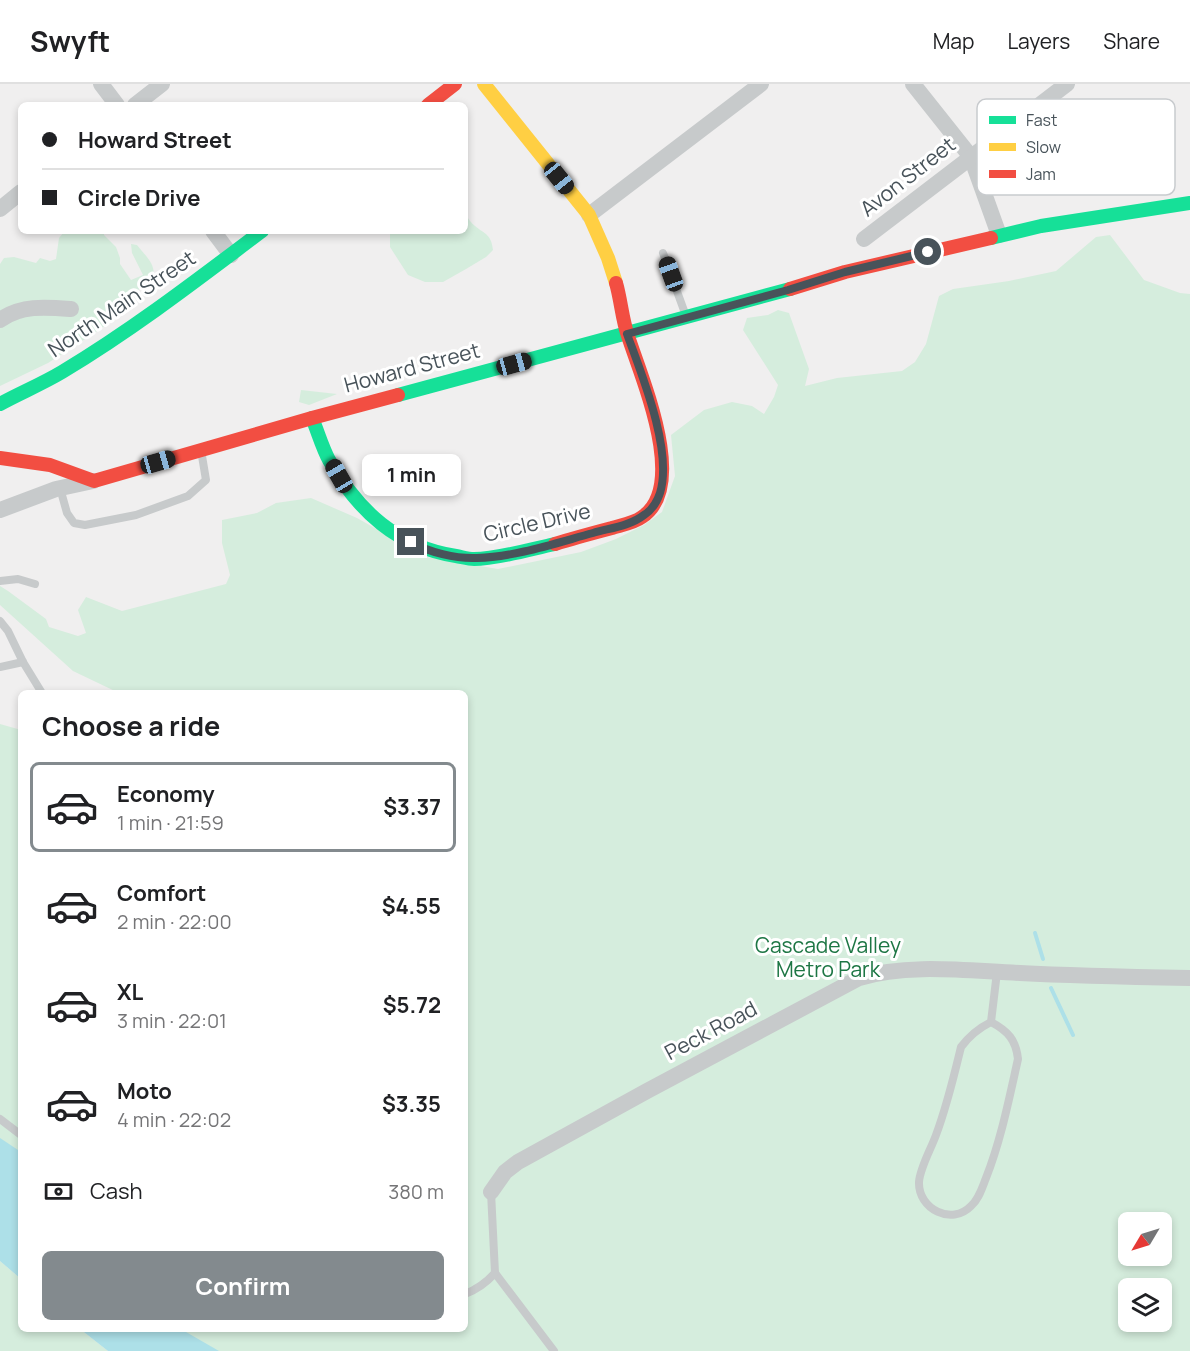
<!DOCTYPE html>
<meta charset="utf-8">
<style>
body{margin:0;font-family:Manrope,sans-serif;background:#f2f2f2;color:#202124;height:100vh;display:flex;flex-direction:column;font-size:22px;white-space:nowrap}
*{box-sizing:border-box;margin:0}
p{font-size:20px;color:#757577}
.icon{flex:none;width:33px;height:33px;fill:none;stroke:currentColor;stroke-width:2;stroke-linecap:round;stroke-linejoin:round}
.map{position:relative;flex:1;overflow:hidden}
.sheet{position:absolute;left:18px;top:606px;width:450px;height:642px;display:flex;flex-direction:column;background:#fff;border-radius:9px;box-shadow:0 3px 9px #0003}
.sheet>*{flex:none}
.guide{position:absolute;left:18px;top:18px;width:450px;height:132px;border-radius:9px;box-shadow:0 3px 9px #0003;display:grid;align-content:center;height:132px;padding:0 24px;background:#fff}
.needle{width:39px;rotate:232deg}
.controls{position:absolute;left:1118px;top:1128px;display:grid;gap:12px}
.controls a{display:grid;place-items:center;width:54px;height:54px;border-radius:9px;background:#fff;box-shadow:0 3px 9px #0003;font-size:30px}
.end{position:absolute;width:27px;height:27px;margin:-14px;border:8px solid #48535a;background:#fff;box-shadow:0 0 0 3px #fff}
.from{border-radius:50%}
.bubble{position:absolute;height:42px;border-radius:9px;background:#fff;box-shadow:0 3px 9px #0003;font-size:20px;font-weight:700;line-height:42px;text-align:center}
.car{position:absolute;width:18px;height:36px;margin:-18px -9px;border-radius:8px;box-shadow:0 0 4px 2px #0007;background:linear-gradient(#222 24%,#8ab4d8 0 40%,#222 0 76%,#8ab4d8 0 86%,#222 0)}
.guide b{display:flex;align-items:center;gap:21px;height:57px;font-size:22px}
.guide b+b{border-top:2px solid #e0e0e0}
.guide i{width:15px;height:15px;background:#202124}
ul{padding:0;list-style:none}
li{display:flex;align-items:center;gap:18px;height:90px;margin:0 12px 9px;padding:0 12px;border:3px solid transparent;border-radius:9px}
li div{flex:1}
li b{display:block;font-size:22px}
li em{font-style:normal;font-weight:700}
li.selected{border-color:#838a8e}
li>.icon{width:54px;height:54px;stroke-width:1.5}
h2{padding:0 24px;font-size:27px;line-height:72px}
.pay{display:flex;align-items:center;gap:15px;height:66px;padding:0 24px;font-size:22px}
.pay p{margin-inline-start:auto}
.primary-button{display:flex;gap:12px;margin-top:auto;padding:12px 24px}
.primary-button a{flex:1;height:69px;border-radius:9px;background:#838a8e;color:#fff;font-size:24px;font-weight:700;line-height:69px;text-align:center}
header{display:flex;align-items:center;gap:36px;box-sizing:border-box;height:84px;padding:0 30px;background:#fff;border-bottom:2px solid #e0e0e0}
header strong{font-size:28px}
nav{display:flex;gap:33px;margin-inline-start:auto;font-size:21px}
.map>svg:first-child{display:block}
.green{fill:#d5eddd;fill-rule:evenodd}
.water{fill:#ade0e8}
.lines{fill:none;stroke-linecap:round;stroke-linejoin:round}
.stream{stroke:#ade0e8;stroke-width:4}
.lane{stroke:#c7cacb;stroke-width:8}
.street{stroke:#c7cacb;stroke-width:16}
.fast{stroke:#16e098;stroke-width:14}
.slow{stroke:#ffcf43;stroke-width:14}
.jam{stroke:#f24e42;stroke-width:14}
.route{stroke:#48535a;stroke-width:8}
.labels{text-anchor:middle;stroke-width:6;stroke-linejoin:round;paint-order:stroke}
.street-label{font-size:21px;fill:#48535a;stroke:#fff}
.park-label{font-size:21px;fill:#1d7644;stroke:#fff}
.key{fill:#fff;stroke:#c8cbce;stroke-width:1.5}
.key-label{font-size:16px;fill:#48535a}
</style>
<header>
<strong>Swyft</strong>
<nav><a>Map</a><a>Layers</a><a>Share</a></nav>
</header>
<div class="map">
<svg width="1190" height="1267" viewBox="0 0 1190 1267">
<rect width="100%" height="100%" fill="#f0efef"/>
<!-- green -->
<g class="green">
<path d="M465 130C468 134 471 139 475 142 486 151 491 150 493 166L486 173 466 185 443 198H425L408 191 390 163V147H465Z"/>
<path d="M65 147H104V151L116 163 120 174V180L131 196 143 191 132 169 131 160 137 161C147 174 158 181 152 198L127 212 137 221 48 279 0 302V180L4 174 14 173 36 179 40 174 50 177 56 175 59 154Z"/>
<path d="M1110 151 1144 196 1180 209 1190 210V1267H196L166 1245H465V609H119L73 587 0 521V502L8 507 46 535 49 543 78 552 86 549 78 526 86 513 122 527 226 500 230 491 222 459V436L257 429 276 419 311 414 357 434 426 473 498 485 581 468 616 455 644 441 662 428 675 392 671 351 704 326 732 318 752 322 764 330 774 313 778 301 743 246 747 234 768 231 778 226 789 229 809 285 805 302 837 294 902 287 915 278 926 260 939 212 953 205 1009 197 1056 187 1096 153ZM1128 1138H1161V1172H1128ZM1128 1204H1161V1238H1128Z"/>
<path d="M301 306 337 310 309 321 299 318Z"/>
<path d="M0 640 21 646V1140L0 1125Z"/>
<path d="M0 1177 21 1195V1245H80L108 1267H0Z"/>
</g>
<!-- water -->
<g class="water">
<path d="M0 1054 21 1068V1195L0 1177Z"/>
<path d="M80 1245H170L186 1248 219 1267H108Z"/>
</g>
<g class="lines">
<!-- stream -->
<g class="stream">
<path d="M1035 849 1043 875"/>
<path d="M1051 904 1073 951"/>
</g>
<!-- lane -->
<g class="lane">
<path d="M663 169 686 232"/>
<path d="M60 404 67 429 74 439 85 441 136 431 188 412 206 396 201 366"/>
<path d="M0 497 18 495 35 500"/>
<path d="M0 537 8 547 23 578 42 609"/>
<path d="M0 583 23 578"/>
<path d="M991 938C1008 947 1016 956 1018 975 1009 1015 1001 1056 986 1094 982 1104 979 1115 971 1122 952 1142 918 1125 919 1098 920 1084 931 1065 936 1051 947 1022 954 992 961 963 970 951 979 944 991 938L997 888"/>
<path d="M0 1035 21 1051"/>
<path d="M491 1108 495 1189 554 1267"/>
<path d="M465 1210C478 1205 486 1199 495 1189"/>
</g>
<!-- street -->
<g class="street">
<path d="M101 0 117 21"/>
<path d="M913 0 971 73 999 151"/>
<path d="M135 21 162 0"/>
<path d="M0 125 21 108"/>
<path d="M589 131 761 0"/>
<path d="M213 147 231 171"/>
<path d="M864 155 1067 0"/>
<path d="M0 236C21 221 45 223 71 225"/>
<path d="M0 426 56 405 93 397"/>
<path d="M491 1108 505 1088 518 1078 647 1007 859 894C908 879 969 887 1020 889 1076 892 1133 893 1190 894"/>
</g>
<!-- fast -->
<g class="fast">
<path d="M991 154 1041 142 1190 119"/>
<path d="M398 311 790 205"/>
<path d="M0 320C20 309 42 300 62 288 132 246 197 196 262 147"/>
<path d="M312 334C318 348 322 363 329 376 358 427 397 463 456 472 462 473 468 475 474 475 498 475 531 465 555 460"/>
</g>
<!-- slow -->
<path class="slow" d="M484 0 589 131 608 174 616 199"/>
<!-- jam -->
<g class="jam">
<path d="M428 21 455 0"/>
<path d="M790 205 845 188 991 154"/>
<path d="M0 374 50 381 94 397 312 334 398 311"/>
<path d="M555 460C574 454 593 449 612 444 622 441 634 439 642 433 689 402 641 293 628 252 622 235 621 216 616 199"/>
</g>
</g>
<g class="lines">
<!-- route -->
<path class="route" d="M411 458C428 468 456 475 477 474 515 473 556 459 593 449 610 444 630 442 644 431 652 426 657 418 660 409 673 367 642 291 627 250L788 206 845 188 928 168"/>
</g>
<g class="labels">
<!-- street labels -->
<g class="street-label">
<text transform="translate(908 93) rotate(-38)" y="7">Avon Street</text>
<text transform="translate(122 220) rotate(-34)" y="7">North Main Street</text>
<text transform="translate(412 284) rotate(-15)" y="7">Howard Street</text>
<text transform="translate(537 439) rotate(-13)" y="7">Circle Drive</text>
<text transform="translate(711 947) rotate(-28)" y="7">Peck Road</text>
</g>
<!-- park labels -->
<g class="park-label">
<text x="828" y="869">Cascade Valley<tspan x="828" dy="24">Metro Park</tspan></text>
</g>
</g>
<!-- legend -->
<rect x="977" y="15" width="198" height="96" rx="9" class="key"/>
<rect x="989" y="32" width="27" height="8" fill="#16e098"/>
<rect x="989" y="59" width="27" height="8" fill="#ffcf43"/>
<rect x="989" y="86" width="27" height="8" fill="#f24e42"/>
<g class="key-label">
<text x="1026" y="42">Fast</text>
<text x="1026" y="69">Slow</text>
<text x="1026" y="96">Jam</text>
</g>
</svg>
<div class="controls">
<a><svg class="needle" viewBox="-14 -14 28 28"><path d="M0-13l5 13h-10z" fill="#e53935"/><path d="M0 13l5-13h-10z" fill="#757577"/></svg></a>
<a><svg class="icon" aria-label="layers" viewBox="0 0 24 24"><path d="M12 4l9 5-9 5-9-5zM3 14l9 5 9-5"/></svg></a>
</div>
<i class="end from" style="left:928px;top:168px"></i>
<i class="end" style="left:411px;top:458px"></i>
<div class="bubble" style="left:362px;top:370px;width:99px">1 min</div>
<i class="car" style="left:559px;top:94px;rotate:141deg"></i>
<i class="car" style="left:671px;top:190px;rotate:340deg"></i>
<i class="car" style="left:514px;top:280px;rotate:75deg"></i>
<i class="car" style="left:158px;top:378px;rotate:74deg"></i>
<i class="car" style="left:339px;top:392px;rotate:330deg"></i>
<div class="guide">
<b><i class="from"></i>Howard Street</b>
<b><i></i>Circle Drive</b>
</div>
<section class="sheet">
<h2>Choose a ride</h2>
<ul>
<li class="selected"><svg class="icon" aria-label="car" viewBox="0 0 24 24"><path d="M5 17H2v-5l4-1 3-4h7l3 4 3 1v5h-3M9 17h6M6 11h13"/><circle cx="7" cy="17" r="2"/><circle cx="17" cy="17" r="2"/></svg><div><b>Economy</b><p>1 min · 21:59</p></div><em>$3.37</em></li>
<li><svg class="icon" aria-label="car" viewBox="0 0 24 24"><path d="M5 17H2v-5l4-1 3-4h7l3 4 3 1v5h-3M9 17h6M6 11h13"/><circle cx="7" cy="17" r="2"/><circle cx="17" cy="17" r="2"/></svg><div><b>Comfort</b><p>2 min · 22:00</p></div><em>$4.55</em></li>
<li><svg class="icon" aria-label="car" viewBox="0 0 24 24"><path d="M5 17H2v-5l4-1 3-4h7l3 4 3 1v5h-3M9 17h6M6 11h13"/><circle cx="7" cy="17" r="2"/><circle cx="17" cy="17" r="2"/></svg><div><b>XL</b><p>3 min · 22:01</p></div><em>$5.72</em></li>
<li><svg class="icon" aria-label="car" viewBox="0 0 24 24"><path d="M5 17H2v-5l4-1 3-4h7l3 4 3 1v5h-3M9 17h6M6 11h13"/><circle cx="7" cy="17" r="2"/><circle cx="17" cy="17" r="2"/></svg><div><b>Moto</b><p>4 min · 22:02</p></div><em>$3.35</em></li>
</ul>
<div class="pay"><svg class="icon" aria-label="cash" viewBox="0 0 24 24"><path d="M3 7h18v10H3z"/><circle cx="12" cy="12" r="2"/></svg>Cash<p>380 m</p></div>
<div class="primary-button"><a>Confirm</a></div>
</section>
</div>
